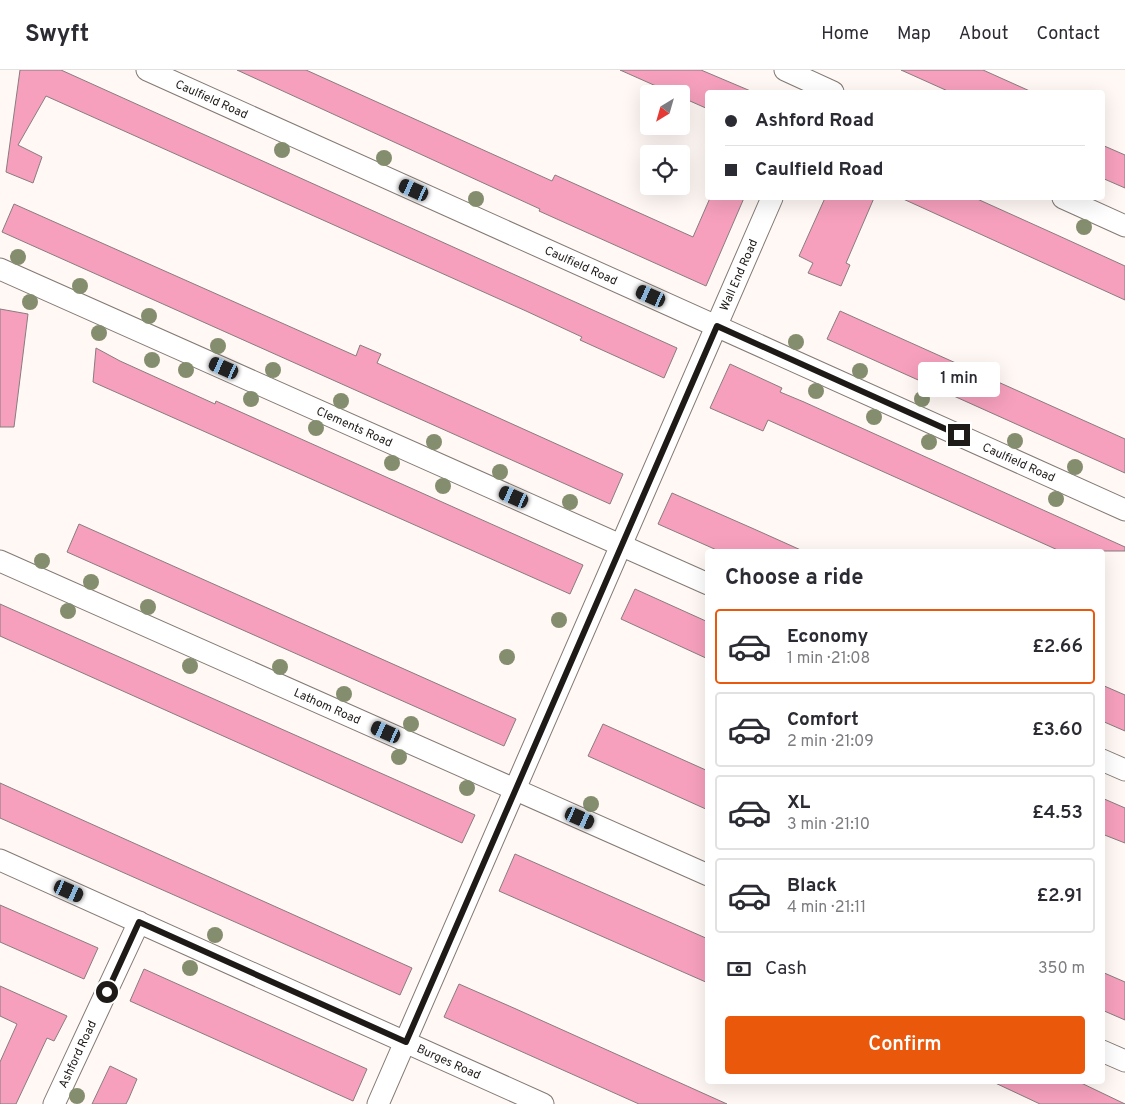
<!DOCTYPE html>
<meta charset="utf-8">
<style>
body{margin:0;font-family:Overpass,sans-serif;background:#f7f7f7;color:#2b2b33;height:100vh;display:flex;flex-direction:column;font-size:19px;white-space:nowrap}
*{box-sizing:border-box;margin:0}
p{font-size:16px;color:#7c7c81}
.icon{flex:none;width:28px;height:28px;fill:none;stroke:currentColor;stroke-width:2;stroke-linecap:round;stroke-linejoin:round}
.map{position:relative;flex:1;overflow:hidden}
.side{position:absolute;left:705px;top:479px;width:400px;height:535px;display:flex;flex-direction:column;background:#fff;border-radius:5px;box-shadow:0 5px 20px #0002}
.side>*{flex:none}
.banner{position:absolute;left:705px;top:20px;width:400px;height:110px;border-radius:5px;box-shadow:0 5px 20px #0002;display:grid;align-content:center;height:110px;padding:0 20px;background:#fff}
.needle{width:32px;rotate:217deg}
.tools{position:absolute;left:640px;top:15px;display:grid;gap:10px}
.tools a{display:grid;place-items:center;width:50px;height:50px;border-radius:5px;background:#fff;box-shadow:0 5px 20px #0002;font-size:25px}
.end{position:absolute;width:22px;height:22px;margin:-11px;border:6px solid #1e1a18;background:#fff;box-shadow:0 0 0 2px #fff}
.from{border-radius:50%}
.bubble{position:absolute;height:35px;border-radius:5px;background:#fff;box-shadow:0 5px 20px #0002;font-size:16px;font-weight:600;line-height:35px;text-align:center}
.car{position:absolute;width:15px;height:30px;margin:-15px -8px;border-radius:6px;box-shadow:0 0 4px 1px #0007;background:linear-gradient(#222 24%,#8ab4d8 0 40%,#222 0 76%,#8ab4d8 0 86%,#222 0)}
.banner b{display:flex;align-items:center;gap:18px;height:48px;font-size:19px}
.banner b+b{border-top:1px solid #e1e1e2}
.banner i{width:12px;height:12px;background:#2b2b33}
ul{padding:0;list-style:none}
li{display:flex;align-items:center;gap:15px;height:75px;margin:0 10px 8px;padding:0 10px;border:2px solid #e1e1e2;border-radius:5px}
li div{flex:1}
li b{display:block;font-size:19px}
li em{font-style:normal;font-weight:600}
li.selected{border-color:#ea580c}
li>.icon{width:45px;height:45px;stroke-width:1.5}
h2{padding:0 20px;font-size:22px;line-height:60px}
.pay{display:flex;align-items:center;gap:12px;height:55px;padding:0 20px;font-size:19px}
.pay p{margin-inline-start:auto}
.primary-button{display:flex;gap:10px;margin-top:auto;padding:10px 20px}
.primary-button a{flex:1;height:58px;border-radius:5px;background:#ea580c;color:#fff;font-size:20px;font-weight:600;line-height:58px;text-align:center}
header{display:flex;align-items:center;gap:30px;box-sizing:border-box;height:70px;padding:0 25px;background:#fff;border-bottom:1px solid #e1e1e2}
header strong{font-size:24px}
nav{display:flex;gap:28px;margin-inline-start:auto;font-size:18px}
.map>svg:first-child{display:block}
.building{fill:#f6a0bd;stroke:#887c80}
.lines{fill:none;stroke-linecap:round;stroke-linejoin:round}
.street-casing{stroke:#847974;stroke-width:23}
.street{stroke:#fff;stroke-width:21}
.tree{fill:#848e6e}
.route{stroke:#1e1a18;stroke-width:6}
.labels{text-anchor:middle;stroke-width:4.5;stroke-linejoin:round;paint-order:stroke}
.street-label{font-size:12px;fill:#1e1a18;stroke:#fff}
</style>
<header>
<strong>Swyft</strong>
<nav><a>Home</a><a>Map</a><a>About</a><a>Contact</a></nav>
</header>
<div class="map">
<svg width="1125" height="1034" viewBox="0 0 1125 1034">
<rect width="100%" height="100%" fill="#fff8f4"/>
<!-- building -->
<g class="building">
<path d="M20 0H61L677 278 664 308 580 270 582 267 526 241 46 26 18 75 42 87 33 113 6 102Z"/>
<path d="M237 0H306L552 111 555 105 693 167 710 128H744L706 216 539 141 540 139Z"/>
<path d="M620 0H701L753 22H708V39L681 27V24H674Z"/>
<path d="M901 0H983L1032 22H950Z"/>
<path d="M1102 75 1125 85V118L1102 108Z"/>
<path d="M825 128H874L846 193 850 195 841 216 808 203 813 193 799 186Z"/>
<path d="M901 128H975L1057 165 1125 196V230Z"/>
<path d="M14 134 356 286 360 275 381 284 377 293 623 404 610 434 2 162Z"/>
<path d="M0 239 28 244 14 357H0Z"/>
<path d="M840 241 1125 369V403L827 269Z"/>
<path d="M96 278 120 291 215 334 216 331 583 495 570 524 93 312Z"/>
<path d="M730 294 782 318 780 322 804 332 1125 477V481H1060L768 350 763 361 710 338Z"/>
<path d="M672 423 754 459 803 481H719L658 454Z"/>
<path d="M79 454 516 649 504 676 67 482Z"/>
<path d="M635 519 708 552V589L621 549Z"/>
<path d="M0 534 475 745 462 773 0 566Z"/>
<path d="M1102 615 1125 625V661L1102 651Z"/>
<path d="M603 654 708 701V740L588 686Z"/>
<path d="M0 713 412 898 400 925 0 748Z"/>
<path d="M1102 728 1125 738V773L1102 764Z"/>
<path d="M515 784 708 869V913L499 821Z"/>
<path d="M0 835 98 878 84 909 0 872Z"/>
<path d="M144 899 367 999 353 1031 130 931Z"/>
<path d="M1102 902 1125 912V950L1102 940Z"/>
<path d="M459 914 516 939 727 1034H639L444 947Z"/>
<path d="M0 916 67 946 54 971 47 968 16 1034H0V992L17 954 0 946Z"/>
<path d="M110 996 137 1009 129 1028 126 1034H92Z"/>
<path d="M991 1011H1077L1125 1034H1040Z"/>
</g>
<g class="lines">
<!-- street casing -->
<g class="street-casing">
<g id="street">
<path id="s1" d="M147 0 1125 440"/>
<path d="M785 0 833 22"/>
<path d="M1063 128 1125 156"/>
<path id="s2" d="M0 199 708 514"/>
<path id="s3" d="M0 491 708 805"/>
<path d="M1102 690 1125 700"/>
<path id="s4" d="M0 790 543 1034"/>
<path d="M1102 981 1125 991"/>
<path id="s5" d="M54 1034 139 852"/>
<path id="s6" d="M378 1034 772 128"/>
</g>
</g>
<!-- street -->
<use href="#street" class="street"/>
</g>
<!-- trees -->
<g class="tree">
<circle cx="282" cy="80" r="8"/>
<circle cx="384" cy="88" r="8"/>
<circle cx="476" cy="129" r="8"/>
<circle cx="1084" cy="157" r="8"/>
<circle cx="18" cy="187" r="8"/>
<circle cx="80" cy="216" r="8"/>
<circle cx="30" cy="232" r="8"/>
<circle cx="149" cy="246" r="8"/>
<circle cx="99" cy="263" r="8"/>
<circle cx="796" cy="272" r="8"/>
<circle cx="218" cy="276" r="8"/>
<circle cx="152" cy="290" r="8"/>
<circle cx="186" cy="300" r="8"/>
<circle cx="273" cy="300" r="8"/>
<circle cx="860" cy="301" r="8"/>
<circle cx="816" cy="321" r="8"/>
<circle cx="251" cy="329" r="8"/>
<circle cx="922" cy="329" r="8"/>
<circle cx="341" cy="331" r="8"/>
<circle cx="874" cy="347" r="8"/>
<circle cx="316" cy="358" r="8"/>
<circle cx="1015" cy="371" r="8"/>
<circle cx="434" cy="372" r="8"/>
<circle cx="929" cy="372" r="8"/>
<circle cx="392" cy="393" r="8"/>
<circle cx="1075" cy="397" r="8"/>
<circle cx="500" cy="402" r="8"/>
<circle cx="443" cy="416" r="8"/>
<circle cx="1056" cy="429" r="8"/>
<circle cx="570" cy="432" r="8"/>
<circle cx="42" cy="491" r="8"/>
<circle cx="91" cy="512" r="8"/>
<circle cx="148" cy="537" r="8"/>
<circle cx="68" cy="541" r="8"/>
<circle cx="559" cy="550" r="8"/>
<circle cx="507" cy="587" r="8"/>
<circle cx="190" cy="596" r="8"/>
<circle cx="280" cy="597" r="8"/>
<circle cx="344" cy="624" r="8"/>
<circle cx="411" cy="654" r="8"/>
<circle cx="399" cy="687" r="8"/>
<circle cx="467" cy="718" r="8"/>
<circle cx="591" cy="734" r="8"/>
<circle cx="215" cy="865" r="8"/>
<circle cx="190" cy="898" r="8"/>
<circle cx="77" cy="1026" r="8"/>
</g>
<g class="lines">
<!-- route -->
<path class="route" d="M107 922 139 852 406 972 717 256 959 365"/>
</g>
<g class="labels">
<!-- street labels -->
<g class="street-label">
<text dy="4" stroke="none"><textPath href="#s1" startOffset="71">Caulfield Road</textPath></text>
<text dy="4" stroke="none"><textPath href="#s1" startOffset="476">Caulfield Road</textPath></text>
<text dy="4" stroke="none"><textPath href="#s6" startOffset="904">Wall End Road</textPath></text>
<text dy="4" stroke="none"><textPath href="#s2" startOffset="388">Clements Road</textPath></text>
<text dy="4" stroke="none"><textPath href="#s1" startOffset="956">Caulfield Road</textPath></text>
<text dy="4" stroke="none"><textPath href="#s3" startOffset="358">Lathom Road</textPath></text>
<text dy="4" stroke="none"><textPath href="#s5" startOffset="55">Ashford Road</textPath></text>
<text dy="4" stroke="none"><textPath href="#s4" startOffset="492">Burges Road</textPath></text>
</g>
</g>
</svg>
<div class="tools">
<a><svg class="needle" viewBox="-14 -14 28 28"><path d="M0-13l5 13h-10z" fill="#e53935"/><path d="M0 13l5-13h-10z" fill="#7c7c81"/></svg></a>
<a><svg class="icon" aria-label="locate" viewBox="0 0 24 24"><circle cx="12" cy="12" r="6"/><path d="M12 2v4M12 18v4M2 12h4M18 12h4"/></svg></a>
</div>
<i class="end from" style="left:107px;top:922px"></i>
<i class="end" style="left:959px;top:365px"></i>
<div class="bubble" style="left:918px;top:292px;width:82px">1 min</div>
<i class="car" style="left:414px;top:120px;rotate:294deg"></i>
<i class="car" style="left:651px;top:226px;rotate:294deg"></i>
<i class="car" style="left:224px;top:298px;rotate:294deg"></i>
<i class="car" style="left:514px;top:427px;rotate:294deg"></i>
<i class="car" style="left:386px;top:662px;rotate:294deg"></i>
<i class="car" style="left:580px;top:748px;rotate:114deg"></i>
<i class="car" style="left:69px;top:821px;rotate:114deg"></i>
<div class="banner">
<b><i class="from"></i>Ashford Road</b>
<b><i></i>Caulfield Road</b>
</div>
<section class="side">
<h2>Choose a ride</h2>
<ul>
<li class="selected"><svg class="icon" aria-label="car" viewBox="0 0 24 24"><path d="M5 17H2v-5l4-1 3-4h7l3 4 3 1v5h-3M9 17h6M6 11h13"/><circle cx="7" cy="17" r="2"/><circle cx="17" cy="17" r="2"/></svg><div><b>Economy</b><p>1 min · 21:08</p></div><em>£2.66</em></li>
<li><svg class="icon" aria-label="car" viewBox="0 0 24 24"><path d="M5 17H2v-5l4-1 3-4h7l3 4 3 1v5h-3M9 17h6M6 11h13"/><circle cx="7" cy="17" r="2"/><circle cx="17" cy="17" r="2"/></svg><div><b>Comfort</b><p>2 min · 21:09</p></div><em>£3.60</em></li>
<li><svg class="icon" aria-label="car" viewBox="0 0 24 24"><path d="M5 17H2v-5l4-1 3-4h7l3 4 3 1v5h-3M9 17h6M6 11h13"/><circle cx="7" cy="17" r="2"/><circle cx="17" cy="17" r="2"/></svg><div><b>XL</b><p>3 min · 21:10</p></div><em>£4.53</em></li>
<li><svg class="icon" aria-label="car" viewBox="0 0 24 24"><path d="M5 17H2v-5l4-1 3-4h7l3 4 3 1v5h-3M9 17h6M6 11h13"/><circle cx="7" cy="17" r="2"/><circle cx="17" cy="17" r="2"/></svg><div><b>Black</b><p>4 min · 21:11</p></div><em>£2.91</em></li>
</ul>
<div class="pay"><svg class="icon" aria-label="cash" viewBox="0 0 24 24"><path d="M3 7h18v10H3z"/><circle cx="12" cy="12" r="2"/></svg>Cash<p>350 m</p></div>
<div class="primary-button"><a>Confirm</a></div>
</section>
</div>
